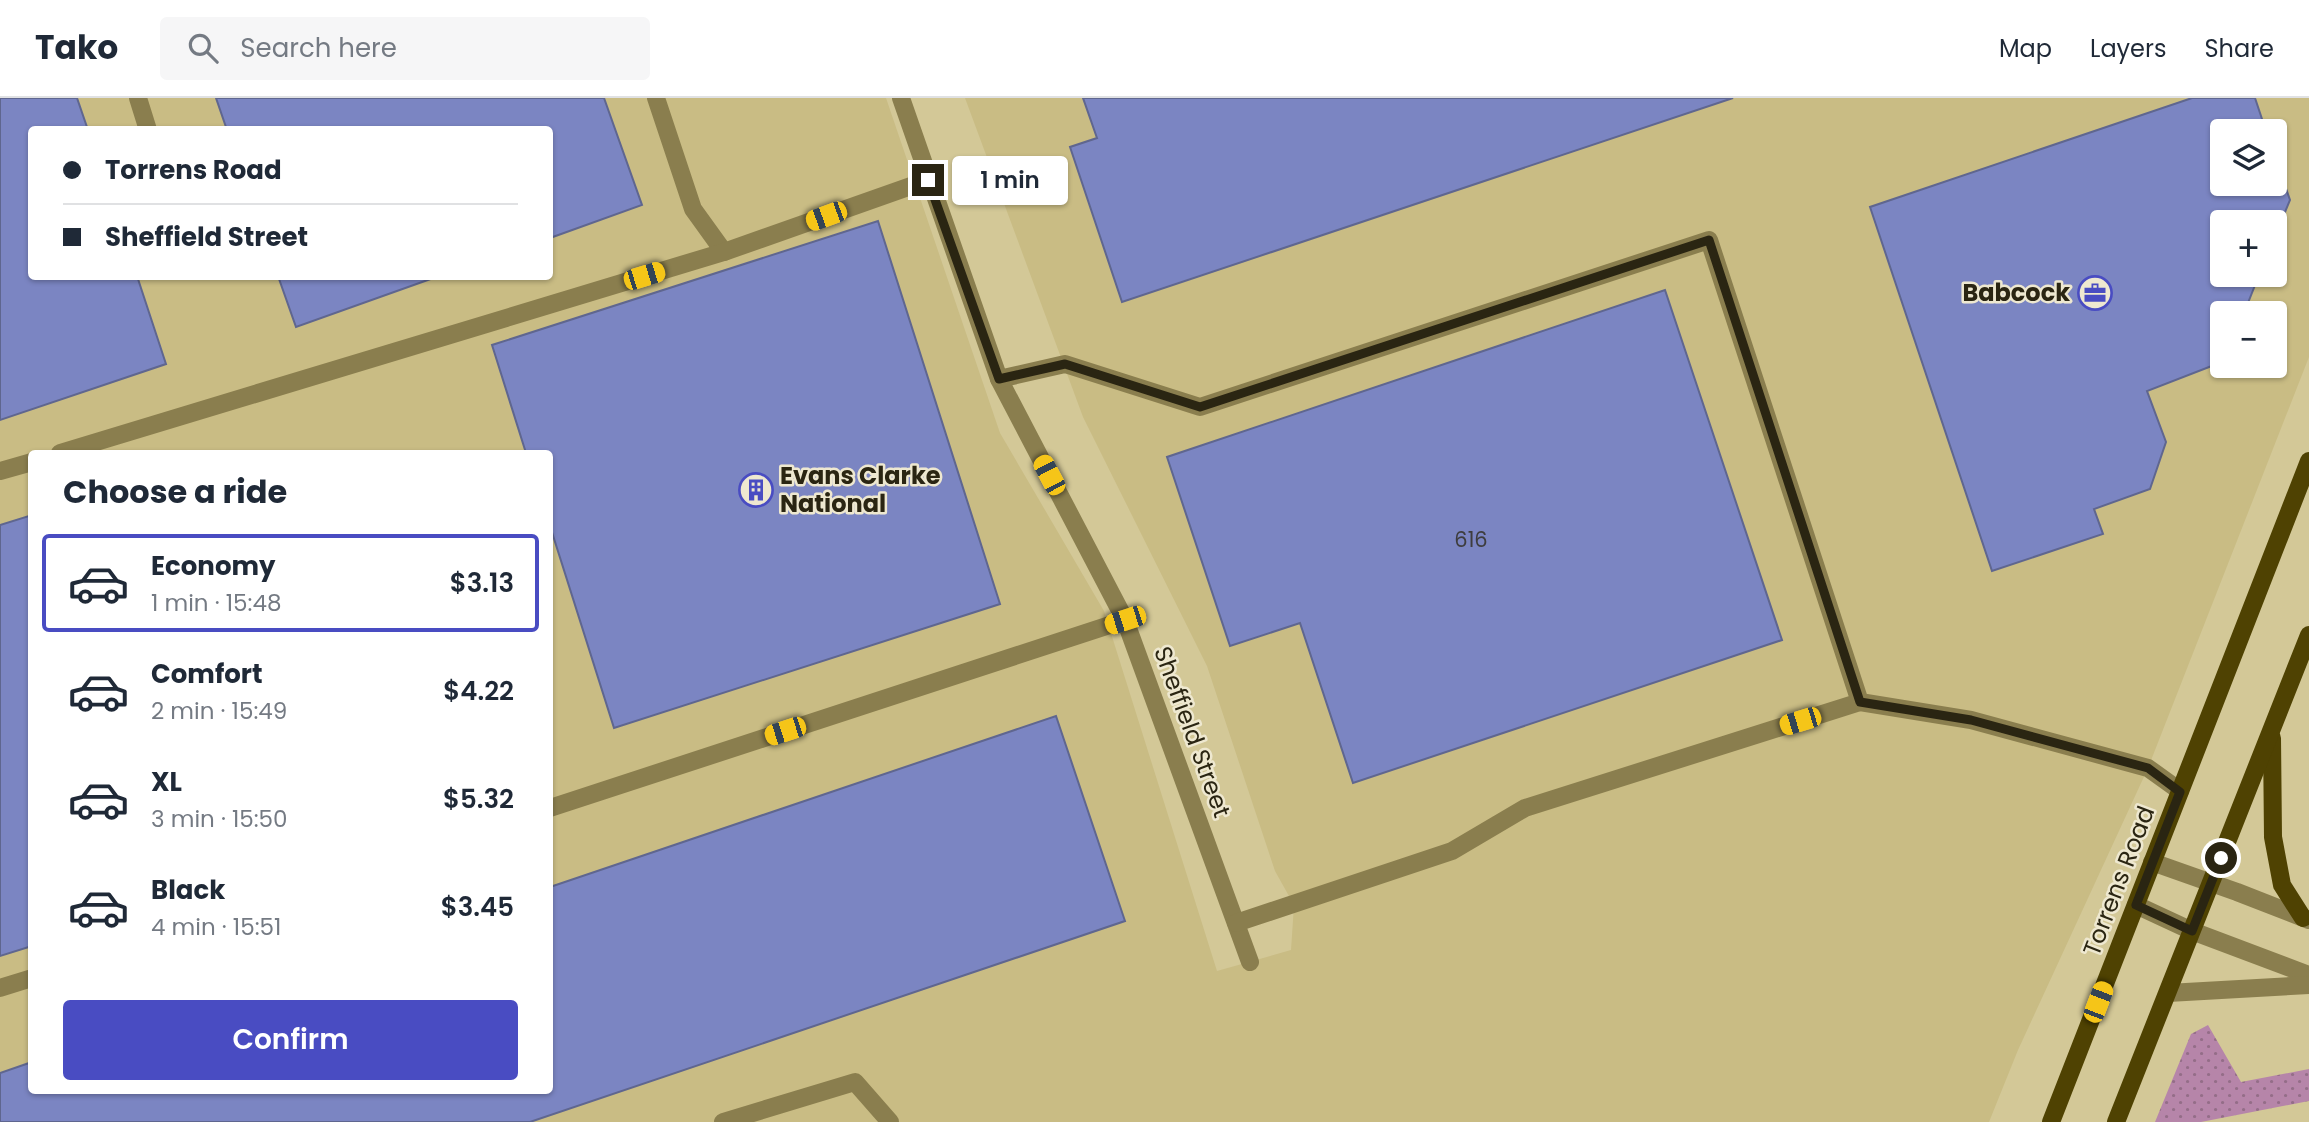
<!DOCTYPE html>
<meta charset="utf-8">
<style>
body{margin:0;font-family:Poppins,sans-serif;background:#f6f6f7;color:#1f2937;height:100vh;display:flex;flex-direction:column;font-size:26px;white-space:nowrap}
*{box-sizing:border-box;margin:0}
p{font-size:23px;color:#747a83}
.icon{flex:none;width:38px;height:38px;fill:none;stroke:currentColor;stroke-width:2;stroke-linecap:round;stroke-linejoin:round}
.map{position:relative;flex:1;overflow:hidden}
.panel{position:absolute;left:28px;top:352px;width:525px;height:644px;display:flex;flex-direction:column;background:#fff;border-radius:7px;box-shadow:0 2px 5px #0004}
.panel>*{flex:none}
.guide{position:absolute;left:28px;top:28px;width:525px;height:154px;border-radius:7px;box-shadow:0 2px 5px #0004;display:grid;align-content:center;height:154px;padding:0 35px;background:#fff}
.tools{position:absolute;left:2210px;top:21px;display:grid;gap:14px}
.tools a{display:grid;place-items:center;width:77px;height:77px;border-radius:7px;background:#fff;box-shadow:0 2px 5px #0004;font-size:35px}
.end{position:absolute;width:32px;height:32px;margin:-16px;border:9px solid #2a2512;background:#fff;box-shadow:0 0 0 4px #fff}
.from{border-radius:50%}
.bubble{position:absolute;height:49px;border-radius:7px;background:#fff;box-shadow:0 2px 5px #0004;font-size:23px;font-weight:600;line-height:49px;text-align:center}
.car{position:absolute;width:21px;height:42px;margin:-21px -10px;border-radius:9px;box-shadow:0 0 5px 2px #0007;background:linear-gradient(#f5c518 24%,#345 0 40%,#f5c518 0 76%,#345 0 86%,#f5c518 0)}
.guide b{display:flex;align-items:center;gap:24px;height:66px;font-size:26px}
.guide b+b{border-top:2px solid #e0e1e3}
.guide i{width:18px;height:18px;background:#1f2937}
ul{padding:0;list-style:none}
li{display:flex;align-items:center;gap:21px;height:98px;margin:0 14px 10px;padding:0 21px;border:4px solid transparent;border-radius:7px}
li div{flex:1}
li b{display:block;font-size:26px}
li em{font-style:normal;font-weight:600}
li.selected{border-color:#494cc2}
li>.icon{width:63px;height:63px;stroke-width:1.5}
h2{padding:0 35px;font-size:32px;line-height:84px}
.button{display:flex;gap:14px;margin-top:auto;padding:14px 35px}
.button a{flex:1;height:80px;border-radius:7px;background:#494cc2;color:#fff;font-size:28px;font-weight:600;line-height:80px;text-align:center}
header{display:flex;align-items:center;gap:42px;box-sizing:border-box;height:98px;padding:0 35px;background:#fff;border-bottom:2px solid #e0e1e3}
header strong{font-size:33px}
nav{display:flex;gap:38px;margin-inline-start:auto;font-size:24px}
.search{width:490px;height:63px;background:#f6f6f7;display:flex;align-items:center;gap:18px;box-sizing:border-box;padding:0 24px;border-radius:7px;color:#747a83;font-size:26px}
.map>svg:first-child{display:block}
.built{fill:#c9bc84;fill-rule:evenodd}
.grass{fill:url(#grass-dots)}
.building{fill:#7b85c2;stroke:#5f668f;stroke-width:2}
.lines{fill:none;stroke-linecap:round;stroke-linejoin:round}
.minor{stroke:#8a7e4e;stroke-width:18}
.major{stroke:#4f4202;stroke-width:18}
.route{stroke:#2a2512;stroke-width:9}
.labels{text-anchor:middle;stroke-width:5;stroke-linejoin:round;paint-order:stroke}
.number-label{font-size:21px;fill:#3e3d3e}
.poi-label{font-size:24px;font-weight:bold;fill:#2a2512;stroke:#eee8d0;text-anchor:end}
.street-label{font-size:24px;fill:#2a2512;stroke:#eee8d0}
</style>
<header>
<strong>Tako</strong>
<div class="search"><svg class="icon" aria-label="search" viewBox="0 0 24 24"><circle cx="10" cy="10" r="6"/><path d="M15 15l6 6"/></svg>Search here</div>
<nav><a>Map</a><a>Layers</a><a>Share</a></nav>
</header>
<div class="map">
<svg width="2309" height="1024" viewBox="0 0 2309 1024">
<defs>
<pattern id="grass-dots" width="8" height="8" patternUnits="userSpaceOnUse" patternTransform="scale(1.75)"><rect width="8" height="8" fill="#b685a9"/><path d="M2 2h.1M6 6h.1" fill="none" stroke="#946d88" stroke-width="1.8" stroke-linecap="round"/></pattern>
</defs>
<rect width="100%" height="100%" fill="#d3c897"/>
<!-- built -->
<path class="built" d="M0 0H886L1000 335 1104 513 1217 873 1291 852 1294 807 1275 773 1207 568 1083 319 965 0H2309V259L2148 670 2018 952 1989 1024H0ZM32 32H550V178H32ZM2222 33H2275V86H2222ZM2222 124H2275V177H2222ZM2222 215H2275V268H2222ZM32 355H550V992H32Z"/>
<!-- grass -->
<path class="grass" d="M2208 927 2241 984 2309 971V1003L2201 1024H2155L2191 936Z"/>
<!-- building -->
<g class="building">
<path d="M0 0H77L88 32H32V178H137L166 266 0 322Z"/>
<path d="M216 0H604L642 107 550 140V32H227Z"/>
<path d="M1083 0H1733L1122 204 1070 49 1097 40Z"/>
<path d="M2192 0H2255L2266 33H2222V86H2275V59L2290 102 2275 138V124H2222V177H2259L2244 215H2222V264L2147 293 2166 344 2150 391 2094 411 2103 436 1992 473 1870 109Z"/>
<path d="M878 123 1000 506 614 630 550 428V355H526L492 247Z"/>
<path d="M278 178H439L296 229Z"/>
<path d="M1665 192 1782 542 1353 685 1300 525 1230 548 1167 359Z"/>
<path d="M32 417V848L0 858V427Z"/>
<path d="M1056 618 1125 823 530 1024H0V975L32 964V992H550V789Z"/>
</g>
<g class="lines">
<!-- minor -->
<g class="minor">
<path d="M138 0 148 32"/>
<path d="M656 0 693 111 724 154"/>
<path d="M901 0 999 281 1125 522 1250 864"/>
<path d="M999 281 1065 266 1200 309 1709 142 1860 604 1971 622 2148 670 2180 693"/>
<path d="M60 355 724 154 928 82"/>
<path d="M0 373 32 364"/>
<path d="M550 710 1125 522"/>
<path d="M2152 764 2237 794 2309 822"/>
<path d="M2136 807 2192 833 2309 877"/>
<path d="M1236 825 1452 753 1525 710 1860 604"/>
<path d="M0 890 32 880"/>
<path d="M2168 895 2309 887"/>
<path d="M723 1024 855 984 890 1024"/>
</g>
<!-- major -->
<g class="major">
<path d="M2272 640 2273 739 2282 787 2303 820"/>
<path d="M2051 1024 2309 363"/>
<path d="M2116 1024 2309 537"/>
</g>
</g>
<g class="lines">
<!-- route -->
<path class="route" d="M928 82 999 281 1065 266 1200 309 1709 142 1860 604 1971 622 2148 670 2180 694 2136 807 2192 833 2221 760"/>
</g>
<!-- icons -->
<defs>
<g id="office-ring" transform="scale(1.75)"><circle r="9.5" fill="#eee8d0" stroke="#494cc2" stroke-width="1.5"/><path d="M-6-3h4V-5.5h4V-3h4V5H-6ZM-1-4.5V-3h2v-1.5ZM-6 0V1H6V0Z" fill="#494cc2"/></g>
<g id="building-ring" transform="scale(1.75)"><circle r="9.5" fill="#eee8d0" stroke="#494cc2" stroke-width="1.5"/><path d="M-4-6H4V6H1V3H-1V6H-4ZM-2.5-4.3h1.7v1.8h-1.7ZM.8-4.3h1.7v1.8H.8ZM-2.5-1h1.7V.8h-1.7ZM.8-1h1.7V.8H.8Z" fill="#494cc2"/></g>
</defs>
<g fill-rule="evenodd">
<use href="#office-ring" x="2095" y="195"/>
<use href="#building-ring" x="756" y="392"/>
</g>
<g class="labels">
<!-- number labels -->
<g class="number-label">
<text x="1471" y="449">616</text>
</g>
<!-- poi labels -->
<g class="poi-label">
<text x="2070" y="203">Babcock</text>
<text x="780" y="386" text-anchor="start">Evans Clarke<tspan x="780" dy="28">National</tspan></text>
</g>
<!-- street labels -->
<g class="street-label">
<text transform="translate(1192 634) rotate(70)" y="8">Sheffield Street</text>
<text transform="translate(2119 783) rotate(-69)" y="8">Torrens Road</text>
</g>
</g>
</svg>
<div class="tools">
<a><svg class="icon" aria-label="layers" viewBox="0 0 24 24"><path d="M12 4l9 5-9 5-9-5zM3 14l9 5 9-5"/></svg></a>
<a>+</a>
<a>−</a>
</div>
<i class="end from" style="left:2221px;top:760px"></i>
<i class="end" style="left:928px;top:82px"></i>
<div class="bubble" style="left:952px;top:58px;width:116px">1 min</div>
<i class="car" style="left:826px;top:118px;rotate:250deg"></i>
<i class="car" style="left:644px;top:178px;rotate:73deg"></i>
<i class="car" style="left:1049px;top:377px;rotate:332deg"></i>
<i class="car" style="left:1125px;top:522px;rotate:252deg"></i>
<i class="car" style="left:1800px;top:623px;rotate:253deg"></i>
<i class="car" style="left:785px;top:633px;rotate:252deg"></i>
<i class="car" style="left:2098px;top:904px;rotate:21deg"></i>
<div class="guide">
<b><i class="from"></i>Torrens Road</b>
<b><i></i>Sheffield Street</b>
</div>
<section class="panel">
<h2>Choose a ride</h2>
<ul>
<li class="selected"><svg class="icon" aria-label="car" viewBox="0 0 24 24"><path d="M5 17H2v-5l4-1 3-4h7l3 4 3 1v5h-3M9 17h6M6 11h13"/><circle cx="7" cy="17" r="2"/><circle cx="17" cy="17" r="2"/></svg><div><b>Economy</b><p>1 min · 15:48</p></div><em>$3.13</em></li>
<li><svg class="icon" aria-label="car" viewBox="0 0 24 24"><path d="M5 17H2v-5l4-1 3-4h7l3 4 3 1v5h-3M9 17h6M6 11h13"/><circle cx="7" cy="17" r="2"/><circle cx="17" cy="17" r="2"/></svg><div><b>Comfort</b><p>2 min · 15:49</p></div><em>$4.22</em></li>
<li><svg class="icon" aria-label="car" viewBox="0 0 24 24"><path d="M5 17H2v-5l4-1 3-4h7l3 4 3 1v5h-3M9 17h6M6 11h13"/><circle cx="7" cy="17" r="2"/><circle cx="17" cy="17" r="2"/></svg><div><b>XL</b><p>3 min · 15:50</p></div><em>$5.32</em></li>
<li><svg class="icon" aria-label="car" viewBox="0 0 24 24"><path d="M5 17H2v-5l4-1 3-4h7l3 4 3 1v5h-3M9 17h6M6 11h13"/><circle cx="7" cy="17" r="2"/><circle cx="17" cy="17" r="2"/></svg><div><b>Black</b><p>4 min · 15:51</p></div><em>$3.45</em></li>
</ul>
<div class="button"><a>Confirm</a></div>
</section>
</div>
